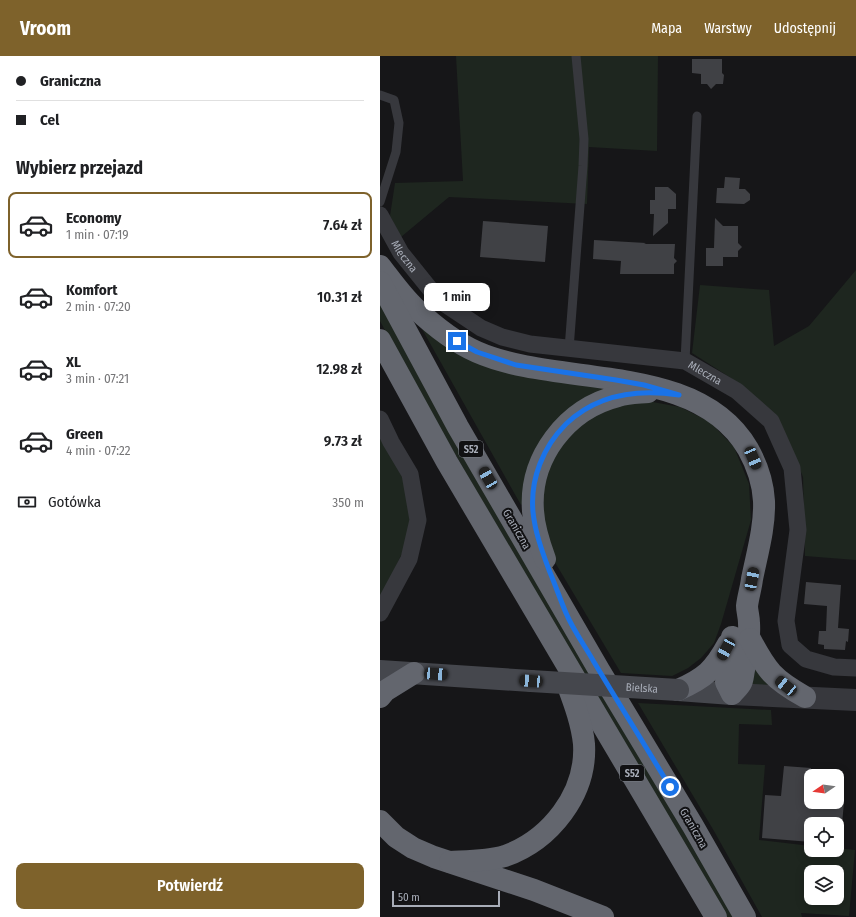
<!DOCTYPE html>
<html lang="pl">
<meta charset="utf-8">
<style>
body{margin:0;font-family:"Fira Sans Condensed",sans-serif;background:#f6f6f6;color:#202124;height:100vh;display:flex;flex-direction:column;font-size:15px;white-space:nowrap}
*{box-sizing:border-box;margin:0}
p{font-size:13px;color:#757577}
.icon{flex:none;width:22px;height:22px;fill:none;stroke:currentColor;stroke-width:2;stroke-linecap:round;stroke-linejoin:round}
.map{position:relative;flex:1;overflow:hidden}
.panel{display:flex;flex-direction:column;background:#fff;width:380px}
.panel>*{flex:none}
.banner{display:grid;align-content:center;height:88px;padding:0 16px;background:#fff}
.needle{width:26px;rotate:257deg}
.tools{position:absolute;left:424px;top:713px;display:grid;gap:8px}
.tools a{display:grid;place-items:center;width:40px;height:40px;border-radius:8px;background:#fff;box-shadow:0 2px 10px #0003;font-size:20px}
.scale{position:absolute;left:12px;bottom:10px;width:108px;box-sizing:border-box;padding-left:4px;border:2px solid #a8adb8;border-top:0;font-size:11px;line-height:14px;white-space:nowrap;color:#a8adb8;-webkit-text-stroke:3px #111113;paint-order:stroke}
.end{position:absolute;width:18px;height:18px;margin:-9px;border:5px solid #1a73e8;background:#fff;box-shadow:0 0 0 2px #fff}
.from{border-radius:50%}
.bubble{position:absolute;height:28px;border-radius:8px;background:#fff;box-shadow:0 2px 10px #0003;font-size:13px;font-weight:600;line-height:28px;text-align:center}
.car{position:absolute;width:12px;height:24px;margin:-12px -6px;border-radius:5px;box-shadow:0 0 3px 1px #0007;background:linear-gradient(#222 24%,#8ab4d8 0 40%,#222 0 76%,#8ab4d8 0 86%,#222 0)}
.banner b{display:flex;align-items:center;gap:14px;height:38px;font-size:15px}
.banner b+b{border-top:1px solid #e0e0e0}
.banner i{width:10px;height:10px;background:#202124}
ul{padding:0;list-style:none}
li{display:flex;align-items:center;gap:12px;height:66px;margin:0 8px 6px;padding:0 8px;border:2px solid transparent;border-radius:8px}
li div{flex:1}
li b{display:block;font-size:15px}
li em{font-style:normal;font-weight:600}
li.active{border-color:#7e622b}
li>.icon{width:36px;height:36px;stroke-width:1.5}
h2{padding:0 16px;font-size:18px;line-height:48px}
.pay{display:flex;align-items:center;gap:10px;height:44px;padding:0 16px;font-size:15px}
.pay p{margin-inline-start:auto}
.cta{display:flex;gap:8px;margin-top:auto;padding:8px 16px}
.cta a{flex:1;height:46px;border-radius:8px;background:#7e622b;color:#fff;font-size:16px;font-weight:600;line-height:46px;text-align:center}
header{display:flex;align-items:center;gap:24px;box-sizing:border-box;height:56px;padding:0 20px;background:#7e622b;color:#fff}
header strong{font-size:19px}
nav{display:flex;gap:22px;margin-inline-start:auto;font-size:14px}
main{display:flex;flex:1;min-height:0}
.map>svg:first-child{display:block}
.green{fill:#1e261f;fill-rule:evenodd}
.building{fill:#404145}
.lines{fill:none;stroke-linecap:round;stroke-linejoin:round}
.service{stroke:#37383d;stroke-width:9}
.minor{stroke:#37383d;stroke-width:17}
.tertiary{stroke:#37383d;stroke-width:22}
.secondary{stroke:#45474d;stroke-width:22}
.motorway{stroke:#63666e;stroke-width:22}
.secondary-bridge{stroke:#45474d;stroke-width:22}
.route{stroke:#1a73e8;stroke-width:5}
.labels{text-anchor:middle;stroke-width:4;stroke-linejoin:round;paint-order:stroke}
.shield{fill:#111113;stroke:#7b7e86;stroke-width:1}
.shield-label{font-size:10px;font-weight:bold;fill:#a8adb8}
.street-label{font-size:11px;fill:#a8adb8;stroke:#111113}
</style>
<header>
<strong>Vroom</strong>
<nav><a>Mapa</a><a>Warstwy</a><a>Udostępnij</a></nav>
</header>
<main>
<section class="panel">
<div class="banner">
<b><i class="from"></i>Graniczna</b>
<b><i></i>Cel</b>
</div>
<h2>Wybierz przejazd</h2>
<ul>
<li class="active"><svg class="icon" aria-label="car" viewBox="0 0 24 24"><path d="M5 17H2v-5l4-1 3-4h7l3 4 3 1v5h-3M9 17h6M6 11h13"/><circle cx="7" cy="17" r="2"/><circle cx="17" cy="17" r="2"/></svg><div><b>Economy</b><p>1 min · 07:19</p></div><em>7.64 zł</em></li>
<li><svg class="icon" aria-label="car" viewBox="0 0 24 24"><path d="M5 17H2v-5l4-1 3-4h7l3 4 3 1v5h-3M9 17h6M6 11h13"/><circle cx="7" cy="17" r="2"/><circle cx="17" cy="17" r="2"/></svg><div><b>Komfort</b><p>2 min · 07:20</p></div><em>10.31 zł</em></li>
<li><svg class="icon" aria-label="car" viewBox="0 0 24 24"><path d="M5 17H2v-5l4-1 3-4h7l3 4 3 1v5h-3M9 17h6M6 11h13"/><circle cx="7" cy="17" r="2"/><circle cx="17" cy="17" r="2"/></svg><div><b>XL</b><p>3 min · 07:21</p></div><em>12.98 zł</em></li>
<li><svg class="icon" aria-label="car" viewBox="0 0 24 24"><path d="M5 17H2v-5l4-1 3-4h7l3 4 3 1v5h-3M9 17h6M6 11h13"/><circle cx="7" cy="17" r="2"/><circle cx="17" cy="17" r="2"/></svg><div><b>Green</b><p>4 min · 07:22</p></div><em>9.73 zł</em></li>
</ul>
<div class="pay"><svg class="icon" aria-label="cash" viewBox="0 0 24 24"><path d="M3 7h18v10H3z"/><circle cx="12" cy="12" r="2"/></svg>Gotówka<p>350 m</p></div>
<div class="cta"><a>Potwierdź</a></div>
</section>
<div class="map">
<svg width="476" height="861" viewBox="0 0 476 861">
<rect width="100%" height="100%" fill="#161618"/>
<!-- green -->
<g class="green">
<path d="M76 0H278L277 95 209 91 207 148 69 141 21 181 10 160 15 127 83 125Z"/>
<path d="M476 214V504L425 500 423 421 398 361 354 324 312 297 320 229 389 234 394 290 429 270Z"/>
<path d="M0 248 354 861H346L31 323 0 265Z"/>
<path d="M42 273 235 331 218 338 143 448 141 449Z"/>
<path d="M267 345 300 351 330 366 354 391 369 428 371 464 341 568 334 587 321 602 308 612 292 620 241 617 173 503 163 465 164 425 174 398 193 374 212 360 240 349Z"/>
<path d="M0 373 24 425 30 464 27 487 0 544Z"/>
<path d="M372 605 391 629H369Z"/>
<path d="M258 647 391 654 392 669 359 668 358 708 385 709 379 784 431 790V794H457V792L475 794 469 860 421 857 422 861H382L334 775ZM431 816H457V842H431Z"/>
</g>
<!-- building -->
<g class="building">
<path d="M312 3H342V17L344 19 343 28H336L331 33 327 28H321V18L312 17Z"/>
<path d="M345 121 360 122 359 133H365L370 138V144L364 148 336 147 337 132H344Z"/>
<path d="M275 131H288L296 138V153H288V167L273 180 274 158H270V144H275Z"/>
<path d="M335 162 343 170H358V187L362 191 358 195V201H343V210H326V192H334Z"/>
<path d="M103 165 168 170 165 206 100 201Z"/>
<path d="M214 184 266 187 264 188H295L294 202 297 205 294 208V218H240L241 205 213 203Z"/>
<path d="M426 526 461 529 458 572 469 573 468 586 466 585 465 594 444 593V589L438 588 439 575H446L447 550 424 548Z"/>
<path d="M404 710 431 712V746H464L462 768H431V786L382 782 385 739 401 740Z"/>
</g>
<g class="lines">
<!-- service -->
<g class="service">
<path d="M0 39 14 44 19 67 16 96 0 146"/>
<path d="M189 293 203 110 204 83 196 0"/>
<path d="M305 305 317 60"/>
</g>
<!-- minor -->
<g class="minor">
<path id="s1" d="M0 159 21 197 50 233 65 248 101 272 122 281 150 288 305 305 357 335 391 365 412 412 418 474 406 565 410 589 426 603 454 611 476 612"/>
<path d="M0 363 11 386 30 418 38 464 29 503 0 557"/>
</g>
<!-- tertiary -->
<path class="tertiary" d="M352 638 476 644"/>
<!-- secondary -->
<g class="secondary">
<path d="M0 615 151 625"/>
<path d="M298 634 352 638"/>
</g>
<!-- motorway -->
<g class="motorway">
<path d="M0 210C11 224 22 240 35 252 53 269 74 286 97 296 179 332 317 305 368 393 377 409 383 427 384 445 385 471 377 498 372 523 371 532 368 541 367 550 367 555 369 561 369 567 370 583 367 598 364 614 363 618 363 624 361 627 359 631 354 635 352 638L346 626 352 581"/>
<path d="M0 226 78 371 219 614 313 770 365 861"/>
<path d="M0 284 67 406 336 861"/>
<path d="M165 503C159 487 154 472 153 455 149 402 186 353 238 340 248 337 258 337 268 336"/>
<path d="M370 583C387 615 393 623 425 641"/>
<path d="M298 634C325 622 334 614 348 588"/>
<path d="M0 641 5 635 34 617"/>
<path d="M0 765 16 781 33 792 54 801 154 834 223 861"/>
<path d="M70 806C88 805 108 805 125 800 170 784 207 738 204 688 202 668 195 649 188 630"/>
</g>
<!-- secondary-bridge -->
<path class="secondary-bridge" id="s2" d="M151 625 298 634"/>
</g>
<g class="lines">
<!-- route -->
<path class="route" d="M77 285 97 296 136 309 236 324 264 329 299 339C259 333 217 338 186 368 163 391 150 423 153 456 155 476 162 495 169 514 175 528 180 543 186 557 193 574 205 590 214 606 239 648 265 689 290 731"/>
</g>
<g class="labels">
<!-- shield labels -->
<g class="shield">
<rect x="79" y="385" width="24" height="16" rx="3"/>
<rect x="240" y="709" width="24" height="16" rx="3"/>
</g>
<g class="shield-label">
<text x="91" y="397">S52</text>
<text x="252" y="721">S52</text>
</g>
<!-- street labels -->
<g class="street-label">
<text dy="4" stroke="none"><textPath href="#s1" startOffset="48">Mleczna</textPath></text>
<text dy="4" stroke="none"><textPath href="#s1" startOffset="385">Mleczna</textPath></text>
<text transform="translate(137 473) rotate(60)" y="4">Graniczna</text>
<text dy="4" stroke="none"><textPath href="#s2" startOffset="111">Bielska</textPath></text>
<text transform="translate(314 772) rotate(60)" y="4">Graniczna</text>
</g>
</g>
</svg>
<div class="tools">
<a><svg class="needle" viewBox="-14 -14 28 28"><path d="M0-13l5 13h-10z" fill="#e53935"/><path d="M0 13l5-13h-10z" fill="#757577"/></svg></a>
<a><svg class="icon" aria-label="locate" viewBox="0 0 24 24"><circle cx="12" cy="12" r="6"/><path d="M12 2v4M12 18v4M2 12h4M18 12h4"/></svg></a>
<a><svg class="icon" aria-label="layers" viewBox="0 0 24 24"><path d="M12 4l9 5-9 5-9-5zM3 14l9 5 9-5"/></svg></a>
</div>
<div class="scale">50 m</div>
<i class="end from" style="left:290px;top:731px"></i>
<i class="end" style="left:77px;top:285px"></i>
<div class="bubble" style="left:44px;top:227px;width:66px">1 min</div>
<i class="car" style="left:373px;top:402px;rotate:157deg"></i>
<i class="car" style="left:108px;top:422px;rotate:330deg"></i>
<i class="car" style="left:372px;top:523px;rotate:11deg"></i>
<i class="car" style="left:346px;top:593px;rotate:209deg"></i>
<i class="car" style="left:56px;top:618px;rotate:94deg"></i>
<i class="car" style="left:151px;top:625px;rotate:274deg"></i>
<i class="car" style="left:406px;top:630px;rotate:309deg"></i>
</div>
</main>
